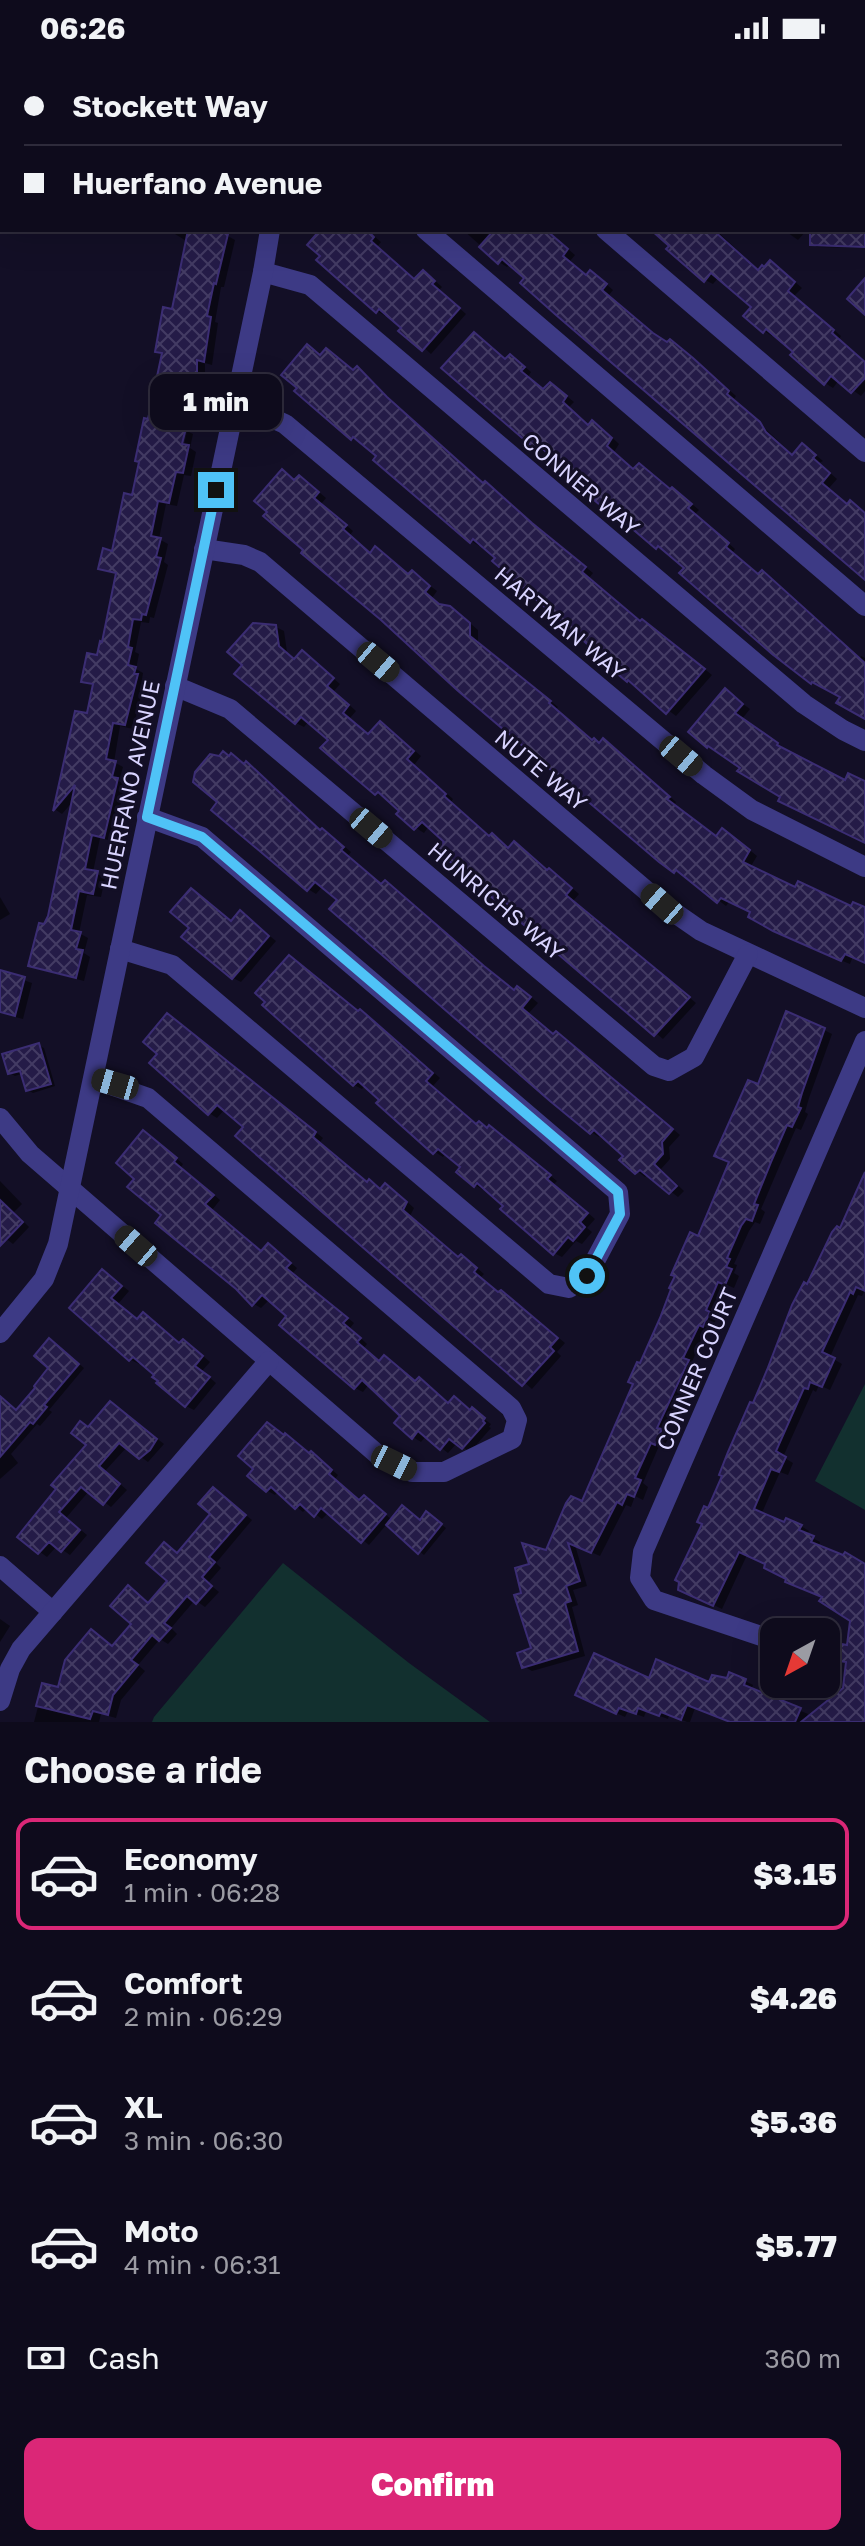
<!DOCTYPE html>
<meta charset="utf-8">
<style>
body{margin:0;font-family:"Golos Text",sans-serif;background:#1c1929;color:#f1f3f6;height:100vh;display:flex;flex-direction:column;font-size:30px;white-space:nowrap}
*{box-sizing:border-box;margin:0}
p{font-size:26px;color:#9b9ba3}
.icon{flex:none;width:44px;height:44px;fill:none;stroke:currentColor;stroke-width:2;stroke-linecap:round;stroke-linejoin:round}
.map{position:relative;height:1666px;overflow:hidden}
.details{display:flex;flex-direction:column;background:#0e0b1c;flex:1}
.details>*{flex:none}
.top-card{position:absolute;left:0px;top:0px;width:866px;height:176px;box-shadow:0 8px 32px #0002,0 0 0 2px #2e2b3b;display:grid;align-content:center;height:176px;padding:0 24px;background:#0e0b1c}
.needle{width:52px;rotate:220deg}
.tools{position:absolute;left:760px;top:1562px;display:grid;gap:16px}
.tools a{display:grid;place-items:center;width:80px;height:80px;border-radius:16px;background:#0e0b1c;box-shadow:0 8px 32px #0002,0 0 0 2px #2e2b3b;font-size:40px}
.end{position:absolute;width:36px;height:36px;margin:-18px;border:10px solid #4fc3f7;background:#111;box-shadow:0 0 0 4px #111}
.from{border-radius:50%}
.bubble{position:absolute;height:56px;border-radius:16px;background:#0e0b1c;box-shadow:0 8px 32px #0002,0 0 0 2px #2e2b3b;font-size:26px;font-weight:800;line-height:56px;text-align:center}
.car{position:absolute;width:24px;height:48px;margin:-24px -12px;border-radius:10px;box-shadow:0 0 6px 2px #0007;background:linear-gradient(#222 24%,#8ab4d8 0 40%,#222 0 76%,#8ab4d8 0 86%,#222 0)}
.top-card b{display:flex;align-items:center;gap:28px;height:76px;font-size:30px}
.top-card b+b{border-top:2px solid #2e2b3b}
.top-card i{width:20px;height:20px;background:#f1f3f6}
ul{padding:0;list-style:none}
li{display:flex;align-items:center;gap:24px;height:112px;margin:0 16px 12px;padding:0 8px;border:4px solid transparent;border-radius:16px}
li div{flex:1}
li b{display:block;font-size:30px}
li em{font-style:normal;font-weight:800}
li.current{border-color:#db2777}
li>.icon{width:72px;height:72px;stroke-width:1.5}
h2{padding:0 24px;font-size:36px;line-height:96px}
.pay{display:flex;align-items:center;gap:20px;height:88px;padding:0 24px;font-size:30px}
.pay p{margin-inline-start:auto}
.button{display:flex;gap:16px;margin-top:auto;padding:16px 24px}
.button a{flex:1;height:92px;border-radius:16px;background:#db2777;color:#fff;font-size:32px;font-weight:800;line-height:92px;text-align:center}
.status{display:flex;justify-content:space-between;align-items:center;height:56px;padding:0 40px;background:#0e0b1c;direction:ltr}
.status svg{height:22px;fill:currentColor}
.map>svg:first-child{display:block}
.green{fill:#12302f}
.shadow{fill:#0007}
.building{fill:url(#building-cross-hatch);stroke:#3b2d73;stroke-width:2}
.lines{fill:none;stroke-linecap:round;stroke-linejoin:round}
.minor{stroke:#3d3a85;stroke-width:20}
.route{stroke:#4fc3f7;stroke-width:10}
.labels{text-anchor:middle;stroke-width:6;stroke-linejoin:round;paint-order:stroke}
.street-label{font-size:22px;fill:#d9d4ff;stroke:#130f26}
</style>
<div class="status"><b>06:26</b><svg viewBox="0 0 49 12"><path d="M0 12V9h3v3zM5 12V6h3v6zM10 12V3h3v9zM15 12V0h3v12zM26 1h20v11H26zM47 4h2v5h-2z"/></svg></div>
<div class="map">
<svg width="865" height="1666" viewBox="0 0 865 1666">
<defs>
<pattern id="building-cross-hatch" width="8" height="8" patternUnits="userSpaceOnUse" patternTransform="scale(2)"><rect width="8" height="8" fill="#241b47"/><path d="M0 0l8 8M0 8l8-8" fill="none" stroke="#433b63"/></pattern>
</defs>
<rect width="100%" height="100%" fill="#130f26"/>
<!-- green -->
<g class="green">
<path d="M865 1328V1454L815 1425Z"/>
<path d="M283 1507 409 1607 490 1666H152L154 1661Z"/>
</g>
<!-- shadow -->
<g class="shadow">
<path d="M104 0H167L101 2Z"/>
<path d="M326 0H389L323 2Z"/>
<path d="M584 0H607L609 2H586Z"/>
<path d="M711 0H787L789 2H713Z"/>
<path d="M827 0H865V107L864 2H826Z"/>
<path d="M2 30V67L0 68V31Z"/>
<path d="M864 138 865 192 817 191 812 188V174H864Z"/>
<path d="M176 174H227L226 179 235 184 224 231H221L215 266 218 267 212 309 205 307V331L200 346 188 343 182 373 178 397 182 398 187 375 193 378 190 392 196 396 191 420 184 419 177 450 166 448 159 483 168 488 164 506 168 509 154 562 150 561 149 567 141 566 135 596 139 598 136 613 143 617 142 623 145 624 133 673 120 670 114 706 123 711 119 725 125 729 112 785 100 782 93 816 105 822 101 841 87 839 79 877 88 882 84 897 90 901 84 925 38 913 30 909 50 860 74 744 62 758 56 754 76 657 89 660 94 630 83 625 104 588 118 519 100 512 114 497 134 441 164 299 157 294 173 255 188 186 175 178Z"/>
<path d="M320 174H367L381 186 377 191 416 224 423 216 431 221 442 231 439 234 466 258 431 298 387 258 385 260 377 255 323 199Z"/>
<path d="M463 174H537L561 187 575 199 570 205 588 220 599 222 613 234 609 239 662 284 678 290 701 309 736 340 734 343 794 400 811 395 823 405 819 407 837 423 829 432 848 449 851 446 865 456V521L510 208 507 211 499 206Z"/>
<path d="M654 174H716L760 215 779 212 802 232 794 240 841 280 839 283 865 306V335L861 340 839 324 833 332 825 327 796 295 774 277 772 280 764 275 753 251 719 221 713 228 705 224Z"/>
<path d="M784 174H807L798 184Z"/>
<path d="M475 279 507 304 510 300 518 305 531 316 528 321 545 335 558 333 574 346 569 351 589 370 593 366 601 371 619 388 614 396 635 414 680 438 699 454 695 458 735 493 733 496 760 520 770 522 860 602 861 600 865 602V660L842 641 812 627 774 596 686 512 615 459 600 441 546 394 544 396 536 391 444 312Z"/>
<path d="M308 290 355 316 357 312 365 317 395 348 485 428 494 432 540 474 593 517 589 522 642 567 651 570 712 619 676 660 628 624 481 487 479 490 471 485 379 400 361 386 352 383 297 335Z"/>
<path d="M282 416 296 425 299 421 307 426 326 442 321 448 353 475 350 479 371 498 409 520 412 516 437 535 432 542 442 551 458 557 478 574V586L558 651 556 653 594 685 601 688 604 684 612 689 676 746 674 749 717 782 731 779 757 800 751 810 796 834 852 853H865V906L853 900 850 908 808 891 750 860 752 856 729 846 726 850 684 818 675 815 458 632Z"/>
<path d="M276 571 284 575 287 596 295 604 302 596 340 628 334 635 356 655 350 662 370 680 380 667 388 672 421 700 414 709 453 743 451 746 491 781 500 784 510 793 522 792 548 815 557 819 579 838 573 845 696 947 663 983 520 862 523 858 506 844 504 847 496 842 446 785 429 770 424 777 416 772 402 754 386 740 384 742 377 737 331 683 309 665 304 671 296 667 237 618Z"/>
<path d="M725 635 750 653 742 663 785 693 784 695 846 727 865 726V786L783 740 691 676Z"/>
<path d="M245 709 254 712 322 775 331 779 351 796 348 800 382 829 385 826 393 831 492 917 515 935 518 932 526 937 538 947 528 958 554 980 564 982 680 1079 669 1091 670 1103 661 1113 684 1135 678 1141 648 1118 645 1121 622 1104 626 1100 601 1078 599 1081 591 1076 323 830 316 838 308 833Z"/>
<path d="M191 834 232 866 241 857 276 885 241 926 233 922 192 872Z"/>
<path d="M0 841 10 858 0 864Z"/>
<path d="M289 901 360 957 369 960 440 1022 432 1031 478 1069 498 1077 557 1125 554 1128 595 1163 587 1172 592 1176 582 1188 576 1185 562 1201 554 1197 485 1132 483 1134 475 1129 463 1111 446 1097 443 1101 435 1096 366 1029 362 1033 354 1029 265 949Z"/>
<path d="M0 916 32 927 23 963 0 957Z"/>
<path d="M176 964 323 1082 320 1086 368 1127 382 1134 386 1130 394 1134 414 1152 410 1160 460 1202 461 1200 469 1205 484 1218 481 1221 500 1238 509 1241 565 1287 557 1296 561 1300 532 1333 238 1080 245 1071 225 1053 217 1062 209 1057 160 997Z"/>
<path d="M824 974 832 978 809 1042 805 1056 808 1058 801 1074 796 1072 779 1111 761 1153 765 1156 760 1168 755 1166 749 1175 734 1208 737 1209 734 1217 739 1220 734 1232 727 1229 713 1260 717 1262 711 1274 707 1272 691 1308 695 1310 664 1377 669 1380 664 1391 659 1390 643 1427 648 1431 643 1444 635 1440 631 1451 626 1449 600 1500 575 1489 587 1530 573 1534 578 1549 572 1551 585 1600 532 1615 523 1610 534 1594 523 1539 531 1510 547 1496 583 1447 699 1183 759 1031Z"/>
<path d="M38 989 44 992 55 1030 33 1037 28 1034 21 1018 15 1020 10 1017Z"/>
<path d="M152 1081 183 1108 181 1111 220 1144 212 1154 263 1196 269 1189 297 1212 293 1217 354 1267 350 1272 367 1288 364 1292 381 1306 385 1301 416 1327 419 1323 427 1328 450 1348 455 1342 491 1368 489 1371 491 1372 470 1396 457 1387 448 1397 426 1380 421 1386 413 1381 403 1360 369 1328 363 1336 355 1332 289 1260 270 1243 261 1252 254 1248 157 1167 164 1159 137 1122Z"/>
<path d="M865 1119V1234L862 1240 858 1239 830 1301 842 1308 830 1334 819 1329 816 1336 813 1334 783 1401 793 1407 788 1419 780 1416 761 1459 785 1469 801 1470 809 1475 807 1479 820 1486 819 1491 865 1510V1666H818L845 1633 848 1608 841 1604 849 1591 852 1564 824 1541 788 1523 767 1508 747 1499 722 1553 689 1537 709 1455 808 1230 842 1174Z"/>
<path d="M0 1125 22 1148 14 1156 29 1171 13 1188 0 1178Z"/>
<path d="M110 1220 129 1235 118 1248 139 1265 180 1289 191 1290 210 1306 202 1315 216 1327 194 1354 186 1350 141 1305 139 1308 131 1304 72 1252Z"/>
<path d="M56 1288 84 1312 49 1354 52 1356 40 1370 37 1368 11 1398 18 1407 0 1423V1344L17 1355 50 1312Z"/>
<path d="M111 1347 164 1388 148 1406 127 1391 105 1415 127 1434 111 1451 89 1435 66 1462 87 1479 70 1499 57 1490 47 1501 20 1481 59 1433 89 1388V1373Z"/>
<path d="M310 1399 318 1402 338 1419 335 1423 361 1445 371 1446 392 1464 421 1466 431 1461 446 1472 424 1499 387 1468 369 1489 329 1456 322 1463 307 1452 303 1456 278 1435 275 1439 268 1435 250 1420Z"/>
<path d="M213 1433 252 1464 216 1507 221 1512 208 1527 219 1536 205 1551 195 1544 171 1572 177 1578 168 1588 160 1583 138 1609 145 1615 121 1644 116 1662 101 1658 99 1666H34L39 1647 59 1634 92 1575 114 1592 134 1568 136 1536 150 1548 170 1525 165 1488 178 1498 213 1457Z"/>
<path d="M0 1563 10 1570 0 1586Z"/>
<path d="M650 1624 710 1628 745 1625 753 1629 751 1634 808 1658 805 1666H730L695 1652 690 1666H687L669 1659 668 1663 646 1655 644 1661 628 1655 625 1661 585 1643Z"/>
</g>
<!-- building -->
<g class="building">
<path d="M188 174H211L228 178 216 228 214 227 207 260 211 261 204 306 197 304V326L192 342 180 340 174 369 186 372 182 388 189 389 183 417 176 416 169 447 158 445 151 480 161 482 156 501 161 502 146 559 142 558 141 564 133 563 128 591 132 592 128 609 136 611 134 618H138L125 669 113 667 106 703 116 705 112 721 118 722 104 782 92 779 85 813 98 815 93 838 79 835 71 874 81 876 76 893 83 894 76 922 28 910 39 867 44 868 48 860 75 729 53 755 75 655 87 657 93 628 81 626 87 597 97 599 100 585 102 586 116 517 98 513 103 492 112 495 124 437 132 439 139 406 135 405 144 362 148 363 162 297 155 296 163 251 172 253Z"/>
<path d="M320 174H367L374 181 371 185 414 223 423 214 435 225 432 228 460 252 422 295 398 275 401 272 379 253 376 257 316 204 320 200 307 189Z"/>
<path d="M494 174H546L568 193 563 200 586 219 590 214 607 228 602 234 653 277 667 286 670 283 693 302 729 335 727 338 760 366 766 376 792 399 802 387 816 399 813 402 830 417 822 427 847 448 850 444 865 457V524L556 259 520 227 524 222 502 203 498 208 479 191Z"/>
<path d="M651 174H713L758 214 762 209 764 211 770 204 795 226 788 235 834 274 832 277 865 306V322L851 337 831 320 824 329 790 299 793 296 766 273 763 277 743 260 751 251 711 217 704 226 666 193 669 190Z"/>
<path d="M810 174H865V191L810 189Z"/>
<path d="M865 222V259L847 243Z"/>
<path d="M474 276 505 303 510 298 525 311 521 315 543 333 550 326 567 340 563 346 588 369 592 364 612 382 607 390 633 413 639 407 670 433 672 431 692 448 688 452 729 487 726 491 758 518 762 514 865 607V663L836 647 840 641 812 626 811 628 772 598 679 517 684 512 658 490 656 493 616 459 614 461 594 444 597 441 538 389 535 393 441 312Z"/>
<path d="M307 288 320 299 326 292 353 314 357 310 387 341 483 427 485 425 532 467 586 511 582 516 640 565 642 563 705 613 666 658 628 624 627 626 608 610 610 608 492 505 495 502 473 483 470 487 373 404 376 400 353 381 351 384 294 335 297 332 281 319Z"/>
<path d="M282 413 294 424 299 419 319 436 314 442 347 469 343 473 370 497 375 490 408 518 412 514 430 530 425 536 439 548 450 550 470 567V580L551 645 549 647 592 684 594 682 599 687 603 682 670 741 667 743 716 780 722 772 750 794 743 806 795 831 798 825 851 850 853 846 865 851V907L845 898 841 905 773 875 748 861 750 856 721 842 717 847 676 814 674 817 659 806 457 634 381 564 301 497 303 494 263 460 267 456 254 445Z"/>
<path d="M253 567 276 569 279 590 294 603 302 594 334 622 327 630 349 649 343 657 368 678 380 665 414 695 407 703 446 738 444 740 489 780 492 777 508 792 514 785 547 814 549 812 572 832 566 839 690 941 654 980 517 863 520 859 498 840 495 844 440 797 437 793 444 786 422 766 414 774 396 758 399 755 378 736 375 739 320 692 328 684 301 661 295 668 234 618 242 609 227 596Z"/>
<path d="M725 632 743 648 735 657 778 687 777 689 845 724 848 717 865 725V787L778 745 780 741 737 715 740 712 708 690 707 692 688 676Z"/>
<path d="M223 695 229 700 231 697 244 708 246 705 320 774 322 772 344 791 341 794 381 828 385 824 484 910 514 934 517 930 531 941 522 952 553 978 556 975 673 1073 662 1086 663 1098 654 1108 677 1130 669 1138 640 1114 635 1118 619 1104 623 1100 594 1074 590 1078 550 1045 329 853 337 844 315 826 307 835 211 754 217 746 193 726 195 716 210 698 219 700Z"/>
<path d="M191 832 231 865 240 854 269 880 232 923 181 881 189 872 170 856Z"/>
<path d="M289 899 358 955 360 953 433 1017 426 1025 476 1068 479 1065 487 1072 489 1069 551 1119 547 1123 588 1157 580 1166 585 1171 573 1185 568 1181 553 1199 500 1153 503 1150 477 1127 474 1131 456 1116 460 1111 438 1093 433 1098 376 1047 379 1044 358 1025 353 1030 262 949 265 946 255 937Z"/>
<path d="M0 914 25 921 15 960 0 956Z"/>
<path d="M786 955 825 972 802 1037 798 1051 801 1052 792 1071 787 1069 771 1106 754 1148 758 1149 752 1165 746 1163 741 1170 727 1202 730 1203 726 1211 732 1213 725 1229 718 1226 706 1254 710 1256 703 1271 699 1269 683 1302 689 1304 657 1372 662 1373 655 1389 651 1387 635 1422 641 1424 634 1441 627 1438 622 1449 617 1446 591 1497 568 1487 580 1525 566 1530 571 1545 565 1547 578 1595 522 1612 517 1597 531 1592 514 1539 521 1537 515 1512 529 1508 522 1487 546 1494 566 1447 571 1440 582 1445 633 1328 628 1326 637 1306 640 1307 660 1262 671 1233 669 1232 675 1220 671 1219 690 1176 698 1180 729 1106 714 1100 748 1024 758 1028Z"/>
<path d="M167 957 316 1076 313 1081 367 1126 369 1123 380 1133 385 1127 407 1146 403 1154 458 1201 461 1198 477 1212 474 1216 498 1236 501 1234 558 1282 550 1291 554 1295 522 1330 235 1080 243 1071 217 1049 208 1059 149 1007 157 998 143 986Z"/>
<path d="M39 987 51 1028 26 1035 20 1015 8 1018 2 998Z"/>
<path d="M143 1074 177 1102 174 1106 214 1139 205 1148 261 1195 268 1187 291 1207 286 1212 348 1262 343 1267 361 1282 357 1286 379 1305 384 1299 415 1325 419 1321 448 1347 454 1340 470 1354 472 1351 485 1362 483 1365 485 1367 462 1393 449 1383 440 1394 418 1375 412 1383 394 1367 400 1360 362 1324 354 1333 279 1269 286 1260 262 1239 252 1250 236 1233 155 1167 161 1159 127 1131 134 1123 116 1107Z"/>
<path d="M865 1116V1235L856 1231 853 1238 850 1236 822 1296 835 1302 822 1331 810 1326 808 1333 804 1332 776 1395 786 1401 779 1416 771 1413 754 1453 784 1466 786 1462 802 1469 799 1474 814 1480 811 1486 843 1499 845 1496 865 1508V1666H801L843 1632 846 1606 839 1605 841 1588 847 1589 850 1565 819 1545 822 1541 785 1526 786 1523 764 1512 765 1508 739 1496 713 1550 678 1534 679 1526 675 1524 702 1468 697 1466 704 1450 708 1452 722 1420 719 1419 728 1396 750 1346 753 1347 767 1314 792 1249 804 1226 807 1228 832 1176 837 1170 840 1172Z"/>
<path d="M0 1144 23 1166 0 1190Z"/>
<path d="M102 1213 122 1230 111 1242 137 1263 143 1256 179 1287 183 1283 203 1300 195 1310 210 1321 185 1351 156 1327 158 1325 152 1321 154 1319 133 1301 129 1305 69 1252Z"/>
<path d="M49 1282 79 1308 44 1349 47 1351 33 1368 30 1366 0 1401V1340L16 1354 35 1332 34 1330 48 1312 34 1300Z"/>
<path d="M110 1345 157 1383 150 1394 139 1403 119 1387 99 1410 120 1428 103 1449 81 1431 59 1456 80 1474 61 1496 49 1486 38 1498 17 1481 56 1433 51 1429 86 1389 71 1377 80 1365 88 1371Z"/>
<path d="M267 1366 284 1379 285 1377 309 1397 311 1395 332 1414 329 1418 359 1444 364 1439 386 1458 361 1487 321 1452 314 1461 300 1448 295 1453 271 1431 266 1436 247 1420 253 1413 238 1400Z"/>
<path d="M213 1431 246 1459 209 1501 215 1506 202 1521 212 1530 196 1548 187 1540 164 1567 171 1572 159 1585 152 1579 131 1604 138 1609 113 1639 108 1659 93 1655 90 1663 36 1650 42 1627 58 1631 65 1604 91 1573 112 1590 131 1568 110 1550 128 1529 148 1547 167 1525 146 1507 164 1486 177 1497 210 1458 198 1448Z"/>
<path d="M402 1449 420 1464 426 1455 442 1468 418 1498 386 1469Z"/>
<path d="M594 1597 649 1622 656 1603 709 1626 712 1619 727 1622 729 1616 746 1623 744 1629 801 1652 795 1666H730L687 1649 681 1664 661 1656 659 1660 638 1652 636 1658 619 1652 616 1658 575 1639Z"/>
</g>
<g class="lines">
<!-- minor -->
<g class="minor">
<path d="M463 2 465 0"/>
<path d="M426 174 865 550"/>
<path d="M606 174 865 396"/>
<path d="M263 216 310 229 804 648 843 674 865 685"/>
<path d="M234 345 285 368 704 719 752 754 865 811"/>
<path d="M204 493 244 499 260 506 662 848 701 875 865 952"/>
<path d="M175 630 230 653 654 1010 669 1015 694 1001 748 898"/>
<path d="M120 893 172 909 549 1228 569 1232 587 1220 620 1158 618 1136 202 781 147 761"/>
<path d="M0 1062 30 1098 377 1398 412 1416H444L512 1383 517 1364 511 1352 148 1042 94 1023"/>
<path d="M0 1277 44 1223 58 1188 263 216 270 174"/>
<path d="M0 1510 53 1556"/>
<path d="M774 1582 770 1583 654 1544 640 1522 643 1496 865 985"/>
<path d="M0 1645 10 1613 21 1593 269 1305"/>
</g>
</g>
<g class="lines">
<!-- route -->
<path class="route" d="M216 434 147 761 202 781 618 1136 620 1158 587 1220"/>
</g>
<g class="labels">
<!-- street labels -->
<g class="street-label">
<text transform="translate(581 428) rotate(40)" y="8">CONNER WAY</text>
<text transform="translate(560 567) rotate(40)" y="8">HARTMAN WAY</text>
<text transform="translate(541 714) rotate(40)" y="8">NUTE WAY</text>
<text transform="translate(130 729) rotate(-78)" y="8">HUERFANO AVENUE</text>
<text transform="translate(496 845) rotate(40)" y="8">HUNRICHS WAY</text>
<text transform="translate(697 1313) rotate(-67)" y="8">CONNER COURT</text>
</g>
</g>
</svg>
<div class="tools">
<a><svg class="needle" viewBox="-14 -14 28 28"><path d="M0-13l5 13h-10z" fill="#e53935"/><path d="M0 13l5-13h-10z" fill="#9b9ba3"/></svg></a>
</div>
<i class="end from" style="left:587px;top:1220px"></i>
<i class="end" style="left:216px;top:434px"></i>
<div class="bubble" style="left:150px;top:318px;width:132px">1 min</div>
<i class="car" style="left:378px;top:606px;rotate:130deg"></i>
<i class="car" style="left:681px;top:700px;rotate:130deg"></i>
<i class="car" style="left:371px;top:772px;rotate:130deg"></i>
<i class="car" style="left:662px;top:848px;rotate:311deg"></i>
<i class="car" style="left:115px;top:1028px;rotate:286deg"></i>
<i class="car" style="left:136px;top:1190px;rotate:311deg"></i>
<i class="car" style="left:394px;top:1407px;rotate:116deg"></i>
<div class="top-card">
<b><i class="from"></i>Stockett Way</b>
<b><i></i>Huerfano Avenue</b>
</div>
</div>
<section class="details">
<h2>Choose a ride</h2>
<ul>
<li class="current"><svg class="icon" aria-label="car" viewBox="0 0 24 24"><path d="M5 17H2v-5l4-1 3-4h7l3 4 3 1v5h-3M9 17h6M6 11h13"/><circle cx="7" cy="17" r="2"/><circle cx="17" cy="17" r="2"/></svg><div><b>Economy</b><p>1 min · 06:28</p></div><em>$3.15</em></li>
<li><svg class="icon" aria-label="car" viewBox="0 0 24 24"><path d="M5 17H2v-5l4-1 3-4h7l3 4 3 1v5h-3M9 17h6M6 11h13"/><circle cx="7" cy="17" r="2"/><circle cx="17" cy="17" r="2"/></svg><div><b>Comfort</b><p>2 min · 06:29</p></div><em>$4.26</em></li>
<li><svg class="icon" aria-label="car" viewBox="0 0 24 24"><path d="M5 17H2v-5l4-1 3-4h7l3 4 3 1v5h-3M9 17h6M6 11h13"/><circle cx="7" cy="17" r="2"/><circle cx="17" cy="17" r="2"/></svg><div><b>XL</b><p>3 min · 06:30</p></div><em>$5.36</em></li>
<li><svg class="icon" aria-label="car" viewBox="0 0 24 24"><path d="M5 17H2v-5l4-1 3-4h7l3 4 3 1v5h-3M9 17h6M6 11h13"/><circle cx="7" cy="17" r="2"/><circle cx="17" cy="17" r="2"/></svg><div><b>Moto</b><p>4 min · 06:31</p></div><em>$5.77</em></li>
</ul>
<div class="pay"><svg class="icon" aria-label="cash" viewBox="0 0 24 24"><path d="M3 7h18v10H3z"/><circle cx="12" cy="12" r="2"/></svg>Cash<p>360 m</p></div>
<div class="button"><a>Confirm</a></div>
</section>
